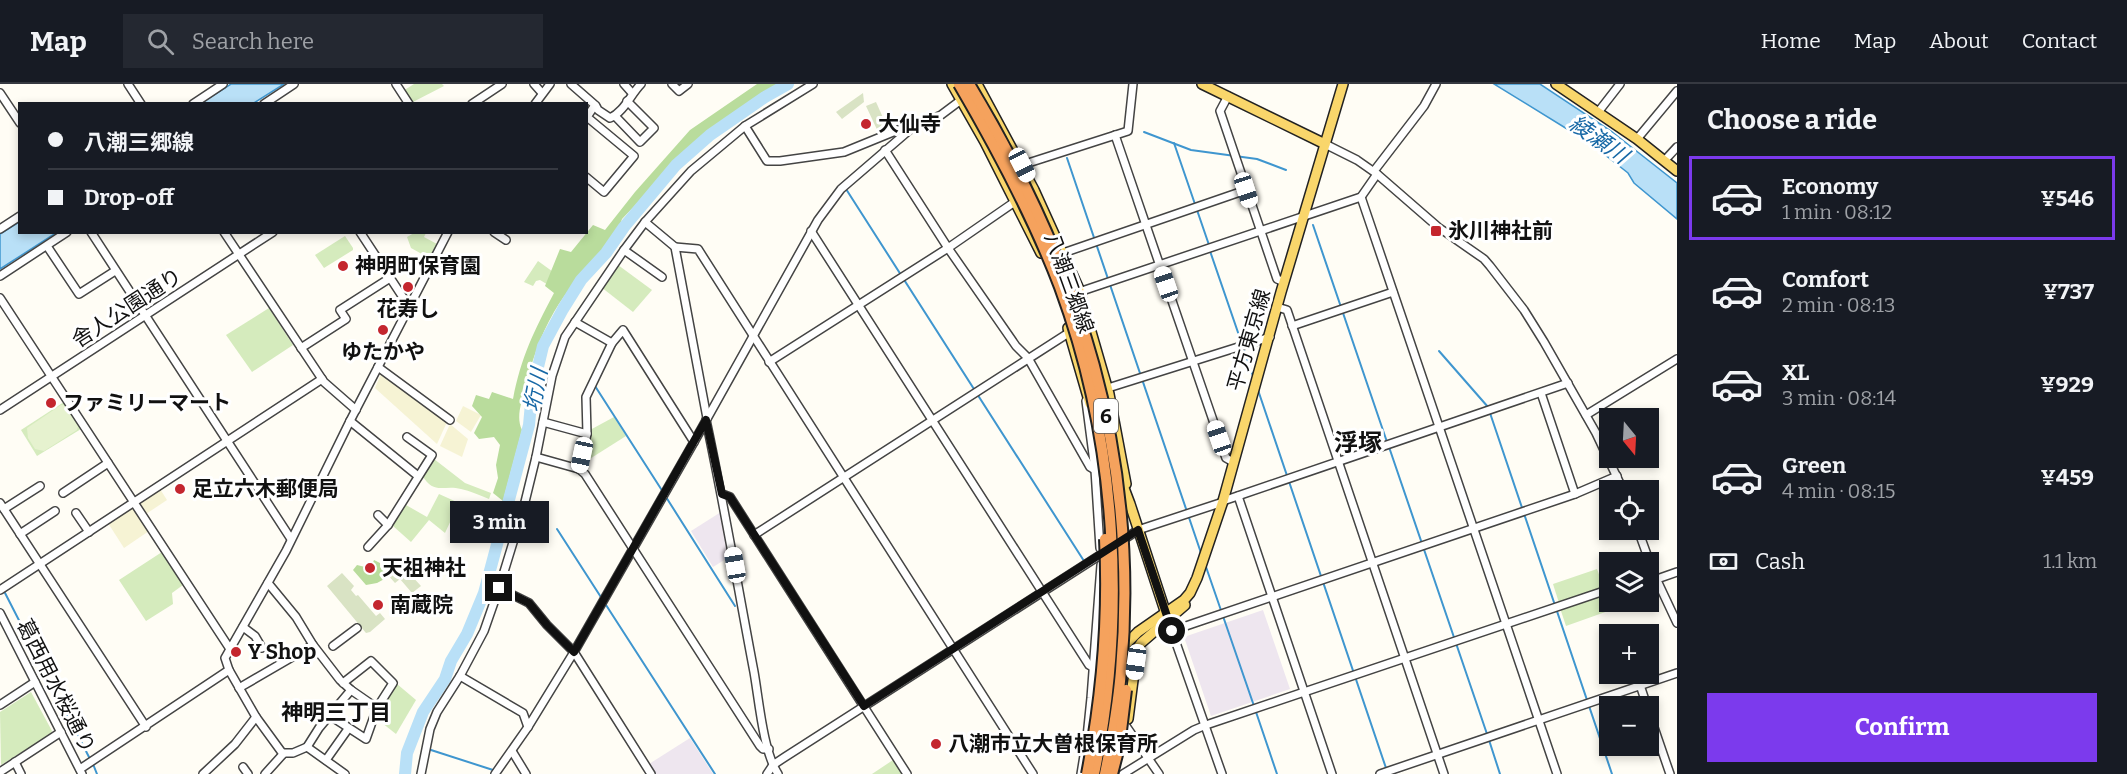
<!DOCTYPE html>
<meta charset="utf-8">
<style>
body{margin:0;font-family:Bitter,"Noto Sans JP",serif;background:#242831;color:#f1f3f6;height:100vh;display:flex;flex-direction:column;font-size:22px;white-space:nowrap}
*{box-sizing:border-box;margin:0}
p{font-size:20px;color:#9ea1a6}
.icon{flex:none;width:33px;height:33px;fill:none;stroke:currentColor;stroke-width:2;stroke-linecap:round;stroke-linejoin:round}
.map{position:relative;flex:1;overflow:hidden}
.sheet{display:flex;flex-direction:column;background:#171b24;width:450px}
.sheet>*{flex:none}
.hud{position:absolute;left:18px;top:18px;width:570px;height:132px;border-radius:0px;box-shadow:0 3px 9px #0003;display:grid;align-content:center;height:132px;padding:0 30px;background:#171b24}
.needle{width:39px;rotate:162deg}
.buttons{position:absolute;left:1599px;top:324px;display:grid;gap:12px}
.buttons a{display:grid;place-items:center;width:60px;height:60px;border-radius:0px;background:#171b24;box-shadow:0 3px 9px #0003;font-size:30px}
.end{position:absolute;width:27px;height:27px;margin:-14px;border:8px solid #111;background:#fff;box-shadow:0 0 0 3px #fff}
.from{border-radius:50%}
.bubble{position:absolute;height:42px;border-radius:0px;background:#171b24;box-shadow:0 3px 9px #0003;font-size:20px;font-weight:700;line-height:42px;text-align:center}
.car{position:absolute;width:18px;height:36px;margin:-18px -9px;border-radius:8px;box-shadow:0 0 4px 2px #0007;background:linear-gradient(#fff 24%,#345 0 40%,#fff 0 76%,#345 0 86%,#fff 0)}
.hud b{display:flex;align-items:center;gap:21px;height:57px;font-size:22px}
.hud b+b{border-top:2px solid #363941}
.hud i{width:15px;height:15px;background:#f1f3f6}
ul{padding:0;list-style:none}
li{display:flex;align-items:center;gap:18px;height:84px;margin:0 12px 9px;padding:0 18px;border:3px solid transparent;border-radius:0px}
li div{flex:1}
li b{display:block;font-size:22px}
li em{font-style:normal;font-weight:700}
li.active{border-color:#7c3aed}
li>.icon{width:54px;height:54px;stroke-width:1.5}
h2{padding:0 30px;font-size:27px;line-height:72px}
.pay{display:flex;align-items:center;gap:15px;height:66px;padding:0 30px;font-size:22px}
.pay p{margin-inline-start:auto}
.action{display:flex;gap:12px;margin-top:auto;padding:12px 30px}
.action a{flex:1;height:69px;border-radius:0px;background:#7c3aed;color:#fff;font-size:24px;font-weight:700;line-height:69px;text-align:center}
header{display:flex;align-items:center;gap:36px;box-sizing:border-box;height:84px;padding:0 30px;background:#171b24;border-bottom:2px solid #363941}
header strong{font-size:28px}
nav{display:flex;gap:33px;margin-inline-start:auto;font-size:21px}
.search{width:420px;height:54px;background:#242831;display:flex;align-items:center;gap:15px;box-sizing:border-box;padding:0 21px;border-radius:0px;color:#9ea1a6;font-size:22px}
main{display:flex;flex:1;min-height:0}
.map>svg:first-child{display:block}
.industrial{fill:#eee6ef}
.farmland{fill:#f6f3d4}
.green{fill:#d5ebbd}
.forest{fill:#b9dc9c}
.cemetery{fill:#d9e3c4}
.pitch{fill:#e6f2cf}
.water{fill:#b9e0f7;stroke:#3f96cf;stroke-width:1.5}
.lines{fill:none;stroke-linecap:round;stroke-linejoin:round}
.stream{stroke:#3f96cf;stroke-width:2}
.river{stroke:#b9e0f7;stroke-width:12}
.minor-casing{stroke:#444;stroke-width:10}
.major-casing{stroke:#222;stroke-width:12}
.minor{stroke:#fff;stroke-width:7}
.major{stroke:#f9d66b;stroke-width:9}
.highway-bridge-casing{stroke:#222;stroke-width:14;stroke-linecap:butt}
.highway-bridge{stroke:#f5a25d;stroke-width:10}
.route{stroke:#111;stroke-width:8}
.poi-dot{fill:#c4262e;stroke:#fff;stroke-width:2}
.labels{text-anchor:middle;stroke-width:6;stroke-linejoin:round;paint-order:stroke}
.shield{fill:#fff;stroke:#585858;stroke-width:1.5}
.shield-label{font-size:20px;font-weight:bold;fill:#111}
.poi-label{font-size:21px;font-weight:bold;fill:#111;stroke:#fff;text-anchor:start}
.street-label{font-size:21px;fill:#111;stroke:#fff}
.water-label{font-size:22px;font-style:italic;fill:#1768a6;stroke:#fff}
.neighbourhood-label{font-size:22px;font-weight:bold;fill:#111;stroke:#fff}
.quarter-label{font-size:24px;font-weight:bold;fill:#111;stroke:#fff}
</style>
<header>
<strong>Map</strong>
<div class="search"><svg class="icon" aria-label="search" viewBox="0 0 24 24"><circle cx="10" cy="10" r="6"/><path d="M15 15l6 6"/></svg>Search here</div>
<nav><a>Home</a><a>Map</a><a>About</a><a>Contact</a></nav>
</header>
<main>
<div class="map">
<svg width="1677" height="690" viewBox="0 0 1677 690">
<rect width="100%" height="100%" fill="#fffdf5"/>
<!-- industrial -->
<g class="industrial">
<path d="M721 428 729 473 713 483 691 447Z"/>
<path d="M1263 526 1290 605 1211 632 1184 553Z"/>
<path d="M690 654 713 690H655L649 680Z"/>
</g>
<!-- farmland -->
<g class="farmland">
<path d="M381 290H384L447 338 437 360 375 304Z"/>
<path d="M463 322 481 331 471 348 456 337Z"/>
<path d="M450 340 468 355 462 373 440 362Z"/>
<path d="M160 405 167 416 146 430 139 419Z"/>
<path d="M132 423 149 447 124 464 108 439Z"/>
</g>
<!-- green -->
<g class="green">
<path d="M414 0H442L444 2 411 19 403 7Z"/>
<path d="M414 149H426L424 153 437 160 429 174 411 164 407 153Z"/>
<path d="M345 152 353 164V166L324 184 315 171Z"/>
<path d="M538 177 567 198 560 208 540 196 536 197 533 202 524 198Z"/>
<path d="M618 181 652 206 633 228 601 203Z"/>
<path d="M269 224 293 261 252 288 226 251Z"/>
<path d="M64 318 81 345 37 372 21 346Z"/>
<path d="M614 333 626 352 588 376H584L590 346Z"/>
<path d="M434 375 465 399 491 409 489 415C479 411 470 407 461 405 444 400 434 412 422 391Z"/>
<path d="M439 410 459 419 445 449 429 436 411 458 393 442 406 421 427 433Z"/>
<path d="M162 468 183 501 172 509 173 520 146 537 119 496Z"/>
<path d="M1597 485 1604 504 1559 519 1553 500Z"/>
<path d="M1605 509 1611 526 1566 542 1560 524Z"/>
<path d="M397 600 416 616 396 650 377 635 382 623Z"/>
<path d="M31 608 52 647 51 650 1 681 0 628Z"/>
<path d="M893 676 902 690H872Z"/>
</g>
<!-- forest -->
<g class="forest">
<path d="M757 0H779L720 41 685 69 622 135 618 147C597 174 571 199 554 228 540 252 531 279 525 306 521 319 516 334 522 346L503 417 493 409 498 394 496 381 500 361 494 353 479 355 474 349 482 333 472 322 476 311 489 315 492 308 513 315C521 273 534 247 554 209L545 202 560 165 571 168 593 141 605 146 635 108 690 46Z"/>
<path d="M374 476 380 479V483L388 493 377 499 366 501 353 486 357 481 365 483 366 486H370Z"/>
</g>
<!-- cemetery -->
<g class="cemetery">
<path d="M863 9 864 18 842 35 836 28Z"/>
<path d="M876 18 889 47 880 52 866 22Z"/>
<path d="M398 477 421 502 412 509 400 495 395 499 386 489Z"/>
<path d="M342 489 354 502 351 506 356 512 358 511 376 532 380 529 385 535 370 548 366 549 327 502Z"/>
</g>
<!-- pitch -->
<path class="pitch" d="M61 321H64L78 342 77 346 44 367 35 365 28 354 27 344Z"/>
<!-- water -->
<g class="water">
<path d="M231 0H284L254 19H201Z"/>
<path d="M1494 0H1540L1611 47 1677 99V135L1634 99 1628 89 1609 74 1572 48Z"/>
<path d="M19 138 20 148 56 149 0 185V150Z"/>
</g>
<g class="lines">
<!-- stream -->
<g class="stream">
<path d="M1144 48 1191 66 1257 75 1286 86"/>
<path d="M1174 59 1209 161"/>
<path d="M1067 74 1201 469"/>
<path d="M846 105 1084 477"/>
<path d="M1313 141 1387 358"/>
<path d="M1210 167 1254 295"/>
<path d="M1439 267 1488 323"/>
<path d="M595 302 663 408"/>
<path d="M1258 306 1387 687"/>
<path d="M1490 329 1612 690"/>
<path d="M1389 363 1487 650"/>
<path d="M666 413 735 522"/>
<path d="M557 445 715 690"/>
<path d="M1205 480 1254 622"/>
<path d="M4 507 90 675"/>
<path d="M1256 628 1277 690"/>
<path d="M1489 656 1500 690"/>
<path d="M431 666 493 686"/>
<path d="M93 680 97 690"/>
</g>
<!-- river -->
<path class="river" d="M405 690 407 669 423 628 445 595 451 577 467 550 484 509 529 341 532 309 538 283 543 262 563 225 581 196 606 169 624 143 676 81 710 51 765 13 788 0"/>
<!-- minor casing -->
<g class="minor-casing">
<g id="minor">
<path d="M128 0 141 20"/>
<path d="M396 0 409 20"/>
<path d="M534 0 542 9"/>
<path d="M571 0 595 21 587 33 634 72 604 108 586 93"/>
<path d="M624 0 632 9"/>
<path d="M672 0 679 7 688 0"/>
<path d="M0 9 20 39"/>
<path d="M1228 12 1220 27 1277 195 1284 198"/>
<path d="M193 20 223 0"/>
<path d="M264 20 294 0"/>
<path d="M472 20 502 0"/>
<path d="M535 20 550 0"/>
<path d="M596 22 598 26 610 34C624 28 631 10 641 0"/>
<path d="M1599 27 1620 0"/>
<path d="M615 32 640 58 654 44 627 17"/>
<path d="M745 42 767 77H780L844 68 898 46 913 43 941 31 961 16"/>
<path d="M1115 51 1226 374 1233 378"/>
<path d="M1637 55 1677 7"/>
<path d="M1325 60 1357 76 1377 90 1438 143 1484 175 1490 182 1524 226 1544 258 1596 349 1623 406"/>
<path d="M885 66 948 164 1016 262 1028 274 1090 383 1095 386"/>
<path d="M1665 76 1677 63"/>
<path d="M1022 81 1128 47 1133 0"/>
<path d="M1374 87 1424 22 1436 0"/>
<path d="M1361 113 1557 690"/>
<path d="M645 138 675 163 707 334"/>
<path d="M0 145 20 132"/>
<path d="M811 147 1089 581 1094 584"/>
<path d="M91 148 291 455"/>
<path d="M224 148 324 298 356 326"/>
<path d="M360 148 406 218 410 221"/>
<path d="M494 148 506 156"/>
<path d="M47 162 79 210 115 187"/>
<path d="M675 163 698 165 1033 690"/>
<path d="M624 166 662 193"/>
<path d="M1063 169 1246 106"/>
<path d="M0 192 67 148"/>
<path d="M1079 208 1361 113 1377 90"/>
<path d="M0 214 230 565"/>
<path d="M1277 223 1287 226 1444 690"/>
<path d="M575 238 612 259"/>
<path d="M1292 242 1393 208"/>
<path d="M301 264 346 235 340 226 390 194"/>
<path d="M769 278 948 164 1016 117"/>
<path d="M378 283 450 336"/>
<path d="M1108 304 1270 253"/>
<path d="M1541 309 1575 410"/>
<path d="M1086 317 1095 386 1100 464"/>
<path d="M0 326 273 148"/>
<path d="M1586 331 1677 275"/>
<path d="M706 336C724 420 738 504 754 588 759 616 763 667 778 690"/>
<path d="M350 337 418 392"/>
<path d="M543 338 587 350"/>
<path d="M536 373 579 385 585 390 760 662 763 665H769"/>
<path d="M579 385 587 350 586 313 612 259 623 246 694 358"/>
<path d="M63 409 108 379"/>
<path d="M722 410 730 413 907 690"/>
<path d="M1238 412 1332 690"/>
<path d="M1223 417 1568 299"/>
<path d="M0 419 146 643"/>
<path d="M4 425 40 402"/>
<path d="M76 429 89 448"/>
<path d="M378 431 388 441"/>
<path d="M1638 446 1654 490 1677 539"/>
<path d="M20 450 55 427"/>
<path d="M754 451 1070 248"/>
<path d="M1120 458 1138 446 1223 418"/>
<path d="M368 463 388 441 432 371 407 353"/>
<path d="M1657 495 1677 488"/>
<path d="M268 499 296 533 313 561"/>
<path d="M499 504 529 519 547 541 574 568 651 690"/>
<path d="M0 506 322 295"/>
<path d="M0 529 82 690"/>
<path d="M1168 536 1222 690"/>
<path d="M243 543 255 552 262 564"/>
<path d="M1180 544 1575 410 1617 392"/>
<path d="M333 562 357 544"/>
<path d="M460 592 523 629 528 643"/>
<path d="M1640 601 1647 622"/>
<path d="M239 604 313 561 340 596 351 606 377 624"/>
<path d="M0 621 35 598"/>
<path d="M1648 626 1670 690"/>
<path d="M329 631 366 655 377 624 393 599 371 577 343 599"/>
<path d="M1126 642 1159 690"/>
<path d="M307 663 345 690"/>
<path d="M512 667 526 690"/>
<path d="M283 670 256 633 229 586 225 574 286 467 350 337 448 148"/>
<path d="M326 676 348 645"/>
<path d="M15 678 21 690"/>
<path d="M243 683 248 690"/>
<path d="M80 685 229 586"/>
<path d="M0 688 61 648"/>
<path d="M203 690 235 660 256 633"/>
<path d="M265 690 284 669H293L307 663 319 644 351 606"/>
<path d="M421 690 430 645 437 628 460 592 484 547 499 504 523 426 536 373 552 292 565 253 624 166 645 138 691 87 745 42 813 0"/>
<path d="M495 690 528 643 574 568 694 358 818 136 841 105 913 43"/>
<path d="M767 690 773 681 785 673 1108 466"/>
<path d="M1081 690 1087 653 1091 614 1101 481"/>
<path d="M1123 690 1194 646 1206 641 1610 505"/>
<path d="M1380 690 1677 589"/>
</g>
</g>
<!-- major casing -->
<g class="major-casing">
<g id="major">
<path d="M952 0 985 58 1041 169"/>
<path d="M977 0 1034 106 1078 203 1109 310 1126 400"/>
<path d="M1202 0 1325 60"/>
<path d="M1556 0 1637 55 1677 87"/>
<path d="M1068 244 1090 320"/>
<path d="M1119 391 1130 420 1168 536"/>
<path d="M1119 567 1138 548 1184 516 1190 509 1197 494 1223 417 1281 208 1343 0"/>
<path d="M1128 635 1137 565 1141 559 1185 521"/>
</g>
</g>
<!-- minor -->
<use href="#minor" class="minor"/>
<!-- major -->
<use href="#major" class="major"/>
<!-- highway-bridge casing -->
<g class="highway-bridge-casing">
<g id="highway-bridge">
<path d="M959 0C997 65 1033 132 1060 203 1117 357 1127 530 1094 690"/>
<path d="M969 0C1080 184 1140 370 1121 587 1118 622 1112 656 1105 690"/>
<path d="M1087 690C1102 613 1109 533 1105 455"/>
<path d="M1112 690 1119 663 1126 606"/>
</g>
</g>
<!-- highway-bridge -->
<use href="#highway-bridge" class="highway-bridge"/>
</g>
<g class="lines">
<!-- route -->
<path class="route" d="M499 504 529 519 547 541 574 568 706 336 722 410 730 413 864 622 1138 446 1172 547"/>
</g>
<!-- markers -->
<g class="poi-dot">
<circle cx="866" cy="40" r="6"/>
<rect x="1430" y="141" width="12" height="12" rx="3"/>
<circle cx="343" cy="182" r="6"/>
<circle cx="408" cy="203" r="6"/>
<circle cx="383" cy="246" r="6"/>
<circle cx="51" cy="319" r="6"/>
<circle cx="180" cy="405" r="6"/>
<circle cx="370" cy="484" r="6"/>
<circle cx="378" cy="521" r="6"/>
<circle cx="236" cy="568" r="6"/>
<circle cx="936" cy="660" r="6"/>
</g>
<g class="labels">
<!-- shield labels -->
<rect class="shield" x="1094" y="315" width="24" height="34" rx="4.5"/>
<g class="shield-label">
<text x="1106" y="339">6</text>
</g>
<!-- poi labels -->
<g class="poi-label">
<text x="878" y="47">大仙寺</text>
<text x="1448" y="154">氷川神社前</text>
<text x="355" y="189">神明町保育園</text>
<text x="408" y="232" text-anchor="middle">花寿し</text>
<text x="383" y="275" text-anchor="middle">ゆたかや</text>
<text x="63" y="326">ファミリーマート</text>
<text x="192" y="412">足立六木郵便局</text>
<text x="382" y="491">天祖神社</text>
<text x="390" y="528">南蔵院</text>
<text x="248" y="575">Y Shop</text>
<text x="948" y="667">八潮市立大曽根保育所</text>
</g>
<!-- street labels -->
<g class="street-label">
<text transform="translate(1069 199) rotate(70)" y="7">八潮三郷線</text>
<text transform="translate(127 224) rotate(-33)" y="7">舎人公園通り</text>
<text transform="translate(1249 256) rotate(-74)" y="7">平方東京線</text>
<text transform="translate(56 602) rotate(63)" y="7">葛西用水桜通り</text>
</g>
<!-- water labels -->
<g class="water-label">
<text transform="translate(1599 55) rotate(35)" y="8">綾瀬川</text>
<text transform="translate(535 306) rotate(-79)" y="8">垳川</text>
</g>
<!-- neighbourhood labels -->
<g class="neighbourhood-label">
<text x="336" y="636">神明三丁目</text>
</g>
<!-- quarter labels -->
<g class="quarter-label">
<text x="1358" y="367">浮塚</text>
</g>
</g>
</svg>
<div class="buttons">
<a><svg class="needle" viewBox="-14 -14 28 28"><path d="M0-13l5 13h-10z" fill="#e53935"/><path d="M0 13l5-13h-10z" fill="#9ea1a6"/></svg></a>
<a><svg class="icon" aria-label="locate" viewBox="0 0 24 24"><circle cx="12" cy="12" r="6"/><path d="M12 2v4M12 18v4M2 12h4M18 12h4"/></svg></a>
<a><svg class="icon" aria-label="layers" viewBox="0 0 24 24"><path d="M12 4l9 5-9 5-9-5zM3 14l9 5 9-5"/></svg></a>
<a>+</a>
<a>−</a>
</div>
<i class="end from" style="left:1172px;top:547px"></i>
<i class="end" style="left:499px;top:504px"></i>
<div class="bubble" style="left:450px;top:417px;width:99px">3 min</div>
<i class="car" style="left:1022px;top:81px;rotate:153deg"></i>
<i class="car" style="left:1246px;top:106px;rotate:162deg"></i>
<i class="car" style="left:1166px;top:200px;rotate:341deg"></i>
<i class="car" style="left:1219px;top:354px;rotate:341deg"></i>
<i class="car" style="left:582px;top:371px;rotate:192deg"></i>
<i class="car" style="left:735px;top:481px;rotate:350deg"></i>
<i class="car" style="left:1136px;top:578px;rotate:188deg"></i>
<div class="hud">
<b><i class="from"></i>八潮三郷線</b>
<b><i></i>Drop-off</b>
</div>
</div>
<section class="sheet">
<h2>Choose a ride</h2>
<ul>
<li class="active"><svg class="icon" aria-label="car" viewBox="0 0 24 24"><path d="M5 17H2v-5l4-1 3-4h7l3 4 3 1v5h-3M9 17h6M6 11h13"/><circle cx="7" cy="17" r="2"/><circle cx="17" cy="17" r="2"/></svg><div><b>Economy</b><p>1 min · 08:12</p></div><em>¥546</em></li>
<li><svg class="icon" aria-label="car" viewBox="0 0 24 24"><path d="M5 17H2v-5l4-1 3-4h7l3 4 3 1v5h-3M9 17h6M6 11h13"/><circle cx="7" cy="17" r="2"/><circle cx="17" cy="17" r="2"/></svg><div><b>Comfort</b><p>2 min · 08:13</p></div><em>¥737</em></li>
<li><svg class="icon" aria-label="car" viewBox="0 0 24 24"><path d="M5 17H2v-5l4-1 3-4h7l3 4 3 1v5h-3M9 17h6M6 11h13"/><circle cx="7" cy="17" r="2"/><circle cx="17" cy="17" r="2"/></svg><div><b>XL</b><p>3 min · 08:14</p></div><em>¥929</em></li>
<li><svg class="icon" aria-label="car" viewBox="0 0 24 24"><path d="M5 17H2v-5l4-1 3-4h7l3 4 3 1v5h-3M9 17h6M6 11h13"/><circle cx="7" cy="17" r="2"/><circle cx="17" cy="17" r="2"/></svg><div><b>Green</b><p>4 min · 08:15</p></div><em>¥459</em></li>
</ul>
<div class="pay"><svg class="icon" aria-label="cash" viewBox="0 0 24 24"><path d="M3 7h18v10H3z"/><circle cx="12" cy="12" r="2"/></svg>Cash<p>1.1 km</p></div>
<div class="action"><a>Confirm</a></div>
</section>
</main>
